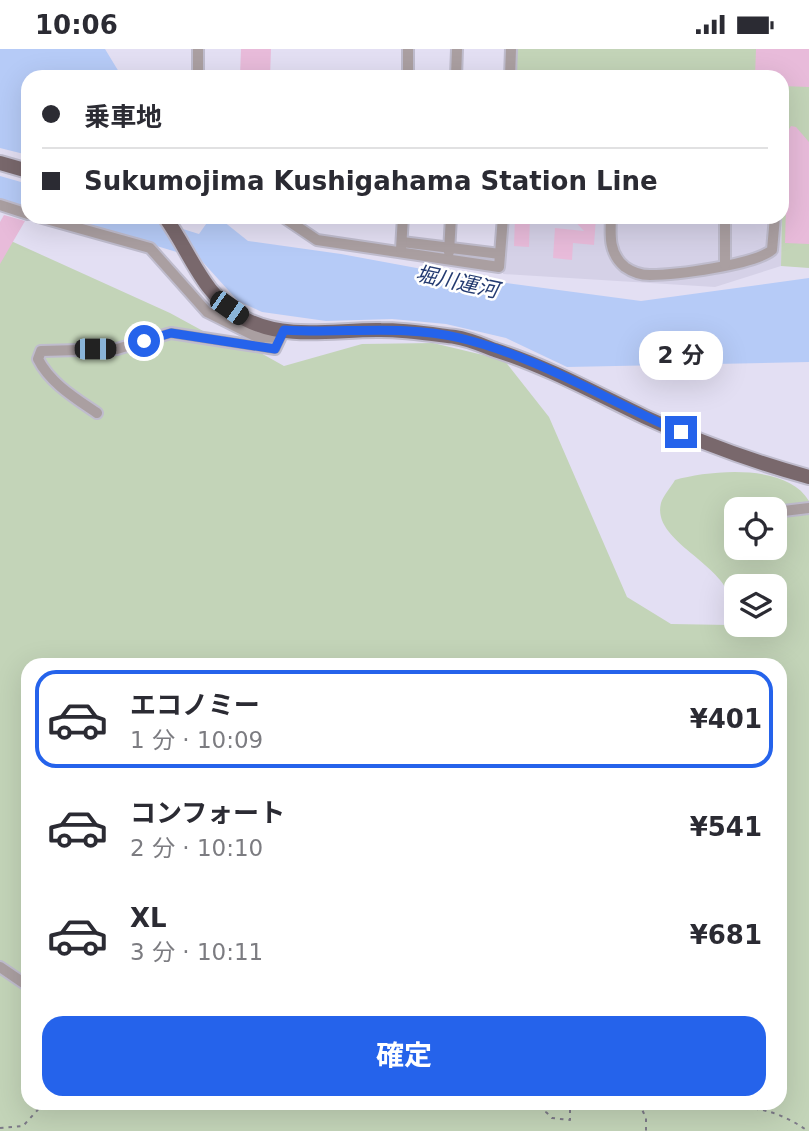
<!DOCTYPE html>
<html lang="ja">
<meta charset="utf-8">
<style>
body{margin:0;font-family:"DejaVu Sans","Noto Sans JP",sans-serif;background:#f7f7f7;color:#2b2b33;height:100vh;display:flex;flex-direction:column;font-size:26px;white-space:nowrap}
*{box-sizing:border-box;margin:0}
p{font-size:23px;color:#7c7c81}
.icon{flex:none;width:38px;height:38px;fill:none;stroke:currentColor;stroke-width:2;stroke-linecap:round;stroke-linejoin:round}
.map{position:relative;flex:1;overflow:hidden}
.sheet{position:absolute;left:21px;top:609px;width:766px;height:452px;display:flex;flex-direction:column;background:#fff;border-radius:21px;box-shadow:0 7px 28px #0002}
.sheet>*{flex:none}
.banner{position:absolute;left:21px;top:21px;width:768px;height:154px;border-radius:21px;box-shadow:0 7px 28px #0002;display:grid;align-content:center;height:154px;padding:0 21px;background:#fff}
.controls{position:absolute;left:724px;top:448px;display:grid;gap:14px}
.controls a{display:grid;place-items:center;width:63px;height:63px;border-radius:14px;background:#fff;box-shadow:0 7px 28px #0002;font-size:35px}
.end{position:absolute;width:32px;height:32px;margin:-16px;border:9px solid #2563eb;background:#fff;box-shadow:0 0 0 4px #fff}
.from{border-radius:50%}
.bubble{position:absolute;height:49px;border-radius:21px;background:#fff;box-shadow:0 7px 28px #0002;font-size:23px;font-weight:700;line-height:49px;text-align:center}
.car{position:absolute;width:21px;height:42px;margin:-21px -10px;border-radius:9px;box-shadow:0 0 5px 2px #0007;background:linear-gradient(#222 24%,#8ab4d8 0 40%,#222 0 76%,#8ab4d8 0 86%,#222 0)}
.banner b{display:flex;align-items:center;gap:24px;height:66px;font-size:26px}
.banner b+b{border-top:2px solid #e1e1e2}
.banner i{width:18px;height:18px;background:#2b2b33}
ul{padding:12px 0 0;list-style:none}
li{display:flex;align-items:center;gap:21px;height:98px;margin:0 14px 10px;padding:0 7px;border:4px solid transparent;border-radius:21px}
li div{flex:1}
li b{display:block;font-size:26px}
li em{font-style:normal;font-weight:700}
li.on{border-color:#2563eb}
li>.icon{width:63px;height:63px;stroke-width:1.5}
.action{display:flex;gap:14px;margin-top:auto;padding:14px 21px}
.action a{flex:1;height:80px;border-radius:21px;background:#2563eb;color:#fff;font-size:28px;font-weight:700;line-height:80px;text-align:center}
.status{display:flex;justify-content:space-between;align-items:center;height:49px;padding:0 35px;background:#fff;direction:ltr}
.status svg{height:19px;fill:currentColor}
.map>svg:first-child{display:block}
.education{fill:#d5d1e7}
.green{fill:#c3d4b8;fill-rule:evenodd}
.water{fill:#b6cbf7}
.building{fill:#e8bbda}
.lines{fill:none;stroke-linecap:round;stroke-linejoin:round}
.minor-casing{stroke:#bfbccd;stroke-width:14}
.major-casing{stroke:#bfbccd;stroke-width:18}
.path{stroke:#7c7987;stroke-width:2;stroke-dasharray:3.5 5;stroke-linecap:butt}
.minor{stroke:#aa9fa1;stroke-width:10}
.major{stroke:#79686c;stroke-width:14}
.route{stroke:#2563eb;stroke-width:9}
.labels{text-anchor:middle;stroke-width:5;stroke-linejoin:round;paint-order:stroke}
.water-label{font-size:21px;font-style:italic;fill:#243b71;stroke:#fff}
</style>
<div class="status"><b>10:06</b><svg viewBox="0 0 49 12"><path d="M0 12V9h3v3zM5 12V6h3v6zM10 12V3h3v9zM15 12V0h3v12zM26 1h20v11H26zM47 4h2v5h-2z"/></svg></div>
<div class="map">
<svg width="809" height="1082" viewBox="0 0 809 1082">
<rect width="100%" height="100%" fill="#e3dff3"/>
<!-- education -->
<path class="education" d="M506 168H782L781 217 715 238 503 225Z"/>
<!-- green -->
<g class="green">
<path d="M511 0H809V219L781 217 784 62 782 28H511Z"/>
<path d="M0 187 170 264 225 294 252 299 284 317 362 295 433 294 504 311 549 368 627 548 671 575 729 576C730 569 732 561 731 554 726 514 651 493 661 454 663 447 671 438 675 431 711 421 787 414 809 452V1082H0ZM737 460H775V499H737ZM737 537H775V576H737ZM28 616H780V1054H28Z"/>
</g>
<!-- water -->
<g class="water">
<path d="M0 0H105L122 28H28V106L0 99Z"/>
<path d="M0 127 28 135V159L0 151Z"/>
<path d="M60 168H144L199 185 211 168H218L248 192 341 205 476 230 641 252 809 229V313L567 318 506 289 446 275 392 270 326 272 262 263 238 252 200 210Z"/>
</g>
<!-- building -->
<g class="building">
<path d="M241 0H271L270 28 240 27Z"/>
<path d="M756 0H809V38L782 37V28H755Z"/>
<path d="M791 77 796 78 809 93V195L785 194 788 82Z"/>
<path d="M4 166 25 172 0 215V173Z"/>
<path d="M515 168H530L529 198 514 197Z"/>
<path d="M571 168H596L594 196 573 194 572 211 553 209 555 179 584 182Z"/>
</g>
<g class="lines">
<!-- minor casing -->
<g class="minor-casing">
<g id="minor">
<path d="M198 28V0"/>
<path d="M408 28V0"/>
<path d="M456 28 457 0"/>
<path d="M510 28 511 0"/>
<path d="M0 156 28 165"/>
<path d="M39 168 150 199 207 263 257 288 279 289"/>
<path d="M283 168 317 191 499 218 503 168"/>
<path d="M611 168C610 187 609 205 625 218 632 223 641 226 650 226 675 226 754 216 772 201L775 168"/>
<path d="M402 193 500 205"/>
<path d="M401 200 403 168"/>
<path d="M449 203 451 168"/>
<path d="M725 216V168"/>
<path d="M97 364C75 349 50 334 38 310L41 302 117 300 171 284 275 300 284 281"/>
<path d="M775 463 809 459"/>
<path d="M0 918 28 937"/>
</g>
</g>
<!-- major casing -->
<g class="major-casing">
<g id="major">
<path d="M0 114 28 122"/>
<path d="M165 168C191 204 203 248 245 270 287 292 337 280 381 281 406 281 431 285 455 288 469 290 482 296 495 301 548 318 595 344 645 368 697 392 754 413 809 428"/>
</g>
</g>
<!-- path -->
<g class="path">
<path d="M546 1054V1063L552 1069 570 1071V1054"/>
<path d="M639 1054 646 1069V1082"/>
<path d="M713 1054C729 1063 740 1058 757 1060 776 1063 792 1071 808 1082"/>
<path d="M0 1079 23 1077 44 1054"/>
</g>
<!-- minor -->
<use href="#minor" class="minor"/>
<!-- major -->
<use href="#major" class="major"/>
</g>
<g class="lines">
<!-- route -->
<path class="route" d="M144 292 171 284 275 300 284 281C343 285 402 275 460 289 539 308 607 352 681 383"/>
</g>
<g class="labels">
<!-- water labels -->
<g class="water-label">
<text transform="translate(457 233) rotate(12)" y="7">堀川運河</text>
</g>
</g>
</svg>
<div class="controls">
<a><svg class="icon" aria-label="locate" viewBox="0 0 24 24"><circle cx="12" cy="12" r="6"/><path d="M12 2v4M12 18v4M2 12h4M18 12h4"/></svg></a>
<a><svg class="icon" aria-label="layers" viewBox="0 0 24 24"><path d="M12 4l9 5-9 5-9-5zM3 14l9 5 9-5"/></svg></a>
</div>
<i class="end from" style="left:144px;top:292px"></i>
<i class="end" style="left:681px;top:383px"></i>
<div class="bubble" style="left:639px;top:282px;width:84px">2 分</div>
<i class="car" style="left:229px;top:259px;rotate:125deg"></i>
<i class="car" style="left:95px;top:300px;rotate:90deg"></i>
<div class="banner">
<b><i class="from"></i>乗車地</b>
<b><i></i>Sukumojima Kushigahama Station Line</b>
</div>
<section class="sheet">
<ul>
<li class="on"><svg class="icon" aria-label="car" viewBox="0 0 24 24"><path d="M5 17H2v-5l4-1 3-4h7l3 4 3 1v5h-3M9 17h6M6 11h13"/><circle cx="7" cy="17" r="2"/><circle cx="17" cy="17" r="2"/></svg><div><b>エコノミー</b><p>1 分 · 10:09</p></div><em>¥401</em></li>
<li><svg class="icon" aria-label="car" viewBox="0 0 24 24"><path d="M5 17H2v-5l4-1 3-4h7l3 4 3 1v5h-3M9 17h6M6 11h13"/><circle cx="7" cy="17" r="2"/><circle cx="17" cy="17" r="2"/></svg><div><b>コンフォート</b><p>2 分 · 10:10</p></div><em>¥541</em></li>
<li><svg class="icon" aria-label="car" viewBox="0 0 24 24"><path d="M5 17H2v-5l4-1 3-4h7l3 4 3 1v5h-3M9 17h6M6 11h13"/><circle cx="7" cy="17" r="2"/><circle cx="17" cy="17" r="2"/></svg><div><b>XL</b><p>3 分 · 10:11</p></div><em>¥681</em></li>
</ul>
<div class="action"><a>確定</a></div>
</section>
</div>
